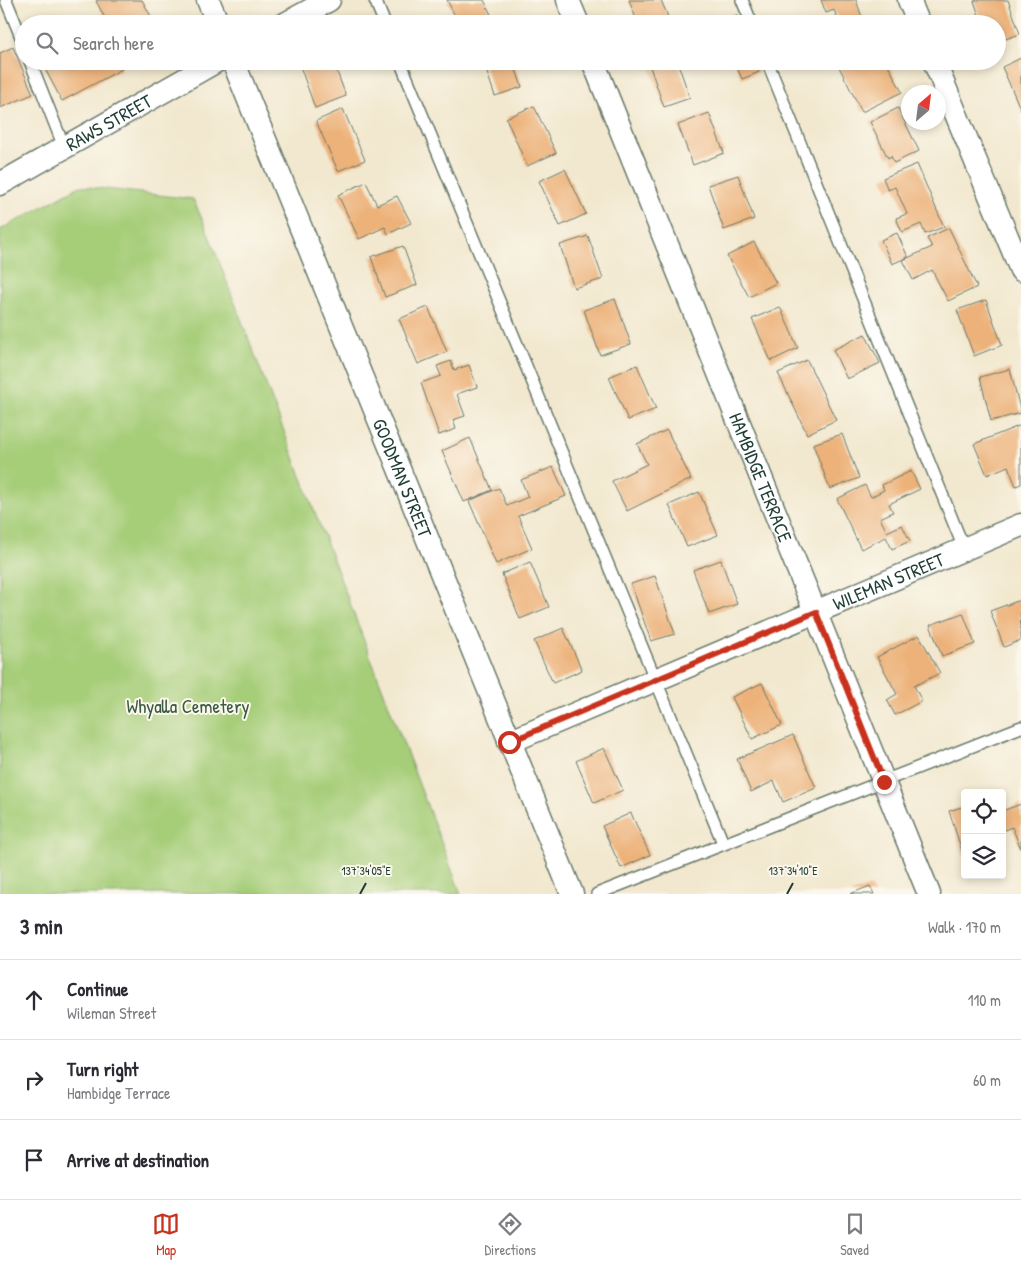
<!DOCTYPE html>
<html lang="en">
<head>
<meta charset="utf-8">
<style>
	:root { --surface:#fff; --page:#f7f7f7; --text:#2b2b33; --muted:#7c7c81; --line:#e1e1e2; --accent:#c8321e }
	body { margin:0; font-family:"Patrick Hand",sans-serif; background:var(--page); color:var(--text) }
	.controls { position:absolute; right:15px; bottom:15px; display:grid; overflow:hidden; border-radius:5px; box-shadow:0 2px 8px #0003 }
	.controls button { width:45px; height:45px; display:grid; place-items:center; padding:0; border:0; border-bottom:1px solid var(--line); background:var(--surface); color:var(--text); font:25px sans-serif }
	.compass { position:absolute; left:901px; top:85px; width:45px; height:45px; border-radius:50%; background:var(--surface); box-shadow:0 2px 8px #0003; rotate:28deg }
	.stop { position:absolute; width:15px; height:15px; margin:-11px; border:4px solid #c8321e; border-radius:50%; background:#fff }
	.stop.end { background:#c8321e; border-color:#fff; box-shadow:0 1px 5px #0008 }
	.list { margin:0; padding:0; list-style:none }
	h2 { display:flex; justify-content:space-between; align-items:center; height:65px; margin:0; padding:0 20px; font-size:21px }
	h2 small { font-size:16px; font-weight:400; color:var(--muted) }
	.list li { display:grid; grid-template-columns:32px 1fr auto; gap:15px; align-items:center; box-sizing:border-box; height:80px; padding:0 20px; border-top:1px solid var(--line) }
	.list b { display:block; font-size:19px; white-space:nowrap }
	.list p { margin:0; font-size:16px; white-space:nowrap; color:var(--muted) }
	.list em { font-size:16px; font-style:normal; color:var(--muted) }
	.icon { flex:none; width:28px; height:28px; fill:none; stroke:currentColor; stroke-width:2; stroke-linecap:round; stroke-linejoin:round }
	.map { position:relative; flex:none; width:1021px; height:894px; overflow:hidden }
	.search { position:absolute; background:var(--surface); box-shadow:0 2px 8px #0003; left:15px; right:15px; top:15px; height:55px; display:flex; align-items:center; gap:12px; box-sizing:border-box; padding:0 18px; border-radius:28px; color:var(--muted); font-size:19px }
	.sheet { height:305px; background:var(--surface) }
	nav { display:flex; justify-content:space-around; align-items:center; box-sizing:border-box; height:70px; border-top:1px solid var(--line); background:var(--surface); font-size:14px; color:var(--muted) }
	nav a { display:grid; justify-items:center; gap:2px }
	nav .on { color:var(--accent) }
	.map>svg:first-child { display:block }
	.green { fill:#a6cd78; stroke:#628556 }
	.building { fill:#edb27a }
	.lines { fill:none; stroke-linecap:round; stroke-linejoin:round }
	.service-casing { stroke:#69796a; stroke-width:14 }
	.minor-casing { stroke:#69796a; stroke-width:25 }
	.service { stroke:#fff; stroke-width:11 }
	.minor { stroke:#fff; stroke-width:22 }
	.route { stroke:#c8321e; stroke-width:6 }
	.ticks { fill:none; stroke:#1f3d34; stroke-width:2 }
	.labels { text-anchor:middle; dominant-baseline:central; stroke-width:4; stroke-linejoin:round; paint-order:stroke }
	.street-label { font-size:19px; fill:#1f3d34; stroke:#fbf7ec }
	.park-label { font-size:19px; fill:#3a5a42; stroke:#fbf7ec }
	.ticks-label { font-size:12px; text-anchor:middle; fill:#1f3d34; stroke:#fbf7ec; stroke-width:4; stroke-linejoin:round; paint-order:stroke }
</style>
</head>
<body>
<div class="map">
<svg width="1021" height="894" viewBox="0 0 1021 894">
	<rect width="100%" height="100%" fill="#fbf7ec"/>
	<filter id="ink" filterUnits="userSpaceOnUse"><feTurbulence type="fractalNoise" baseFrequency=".02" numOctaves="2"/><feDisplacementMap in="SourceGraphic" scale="10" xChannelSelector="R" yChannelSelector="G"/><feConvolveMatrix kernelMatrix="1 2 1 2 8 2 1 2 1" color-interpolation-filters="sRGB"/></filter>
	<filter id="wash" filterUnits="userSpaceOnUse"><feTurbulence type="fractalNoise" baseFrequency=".0096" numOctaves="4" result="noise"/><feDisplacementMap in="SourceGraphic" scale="20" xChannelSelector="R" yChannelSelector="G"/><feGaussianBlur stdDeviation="1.12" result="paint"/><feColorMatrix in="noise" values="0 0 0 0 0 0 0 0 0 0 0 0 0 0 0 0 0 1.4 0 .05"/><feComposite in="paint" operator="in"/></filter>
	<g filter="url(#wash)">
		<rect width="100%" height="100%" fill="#f2e8cf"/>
		<polygon class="green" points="80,186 193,199 207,230 461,894 0,894 0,230"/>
		<g id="blocks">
			<g class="building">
				<polygon points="99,0 142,0 155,24 108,24 96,1"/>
				<polygon points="447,0 484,0 494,21 489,24 459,24"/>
				<polygon points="629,0 661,0 671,24 638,24"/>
				<polygon points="821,0 856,0 862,17 840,24 834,10 826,13"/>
				<polygon points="976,0 1008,0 1020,34 997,42 997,24 982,24 974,1"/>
				<polygon points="736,15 739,24 719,24 718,22"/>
				<polygon points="13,47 33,94 0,108 0,53"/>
				<polygon points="1021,58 1021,110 1002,67"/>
				<polygon points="56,61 117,61 122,69 62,101 44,67"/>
				<polygon points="311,61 333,61 346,96 315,108 300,66"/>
				<polygon points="483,61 513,61 522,87 495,96"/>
				<polygon points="648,61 677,61 690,98 664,107"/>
				<polygon points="734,61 754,61 759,72 742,79"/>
				<polygon points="836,61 886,61 902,92 862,112"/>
				<polygon points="534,106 556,153 527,166 506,118"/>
				<polygon points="898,108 919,151 894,163 891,156 888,158 870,122"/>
				<polygon points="343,109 365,160 338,171 316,121"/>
				<polygon points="709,113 724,153 693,165 678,125"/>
				<polygon points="917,164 944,227 925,234 921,224 902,232 896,218 907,214 895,187 888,190 883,178"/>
				<polygon points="565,169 586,214 560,226 539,181"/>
				<polygon points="738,175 754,219 724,230 708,185"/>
				<polygon points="366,182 377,205 397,196 411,223 388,234 385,227 359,239 338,195"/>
				<polygon points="949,228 977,287 948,301 932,270 913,280 903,260 932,247 927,238"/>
				<polygon points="897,233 908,257 892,264 881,240"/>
				<polygon points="588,236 603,279 574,288 560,245"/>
				<polygon points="754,242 776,283 749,297 727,256"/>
				<polygon points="403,246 417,285 385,297 371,257"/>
				<polygon points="615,299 631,344 600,355 584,310"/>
				<polygon points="986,300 1002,345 974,356 957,310"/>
				<polygon points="428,307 447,352 418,364 399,319"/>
				<polygon points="780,307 798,348 771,361 752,319"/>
				<polygon points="865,334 880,363 847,379 833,350"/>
				<polygon points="807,360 836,420 807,434 778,373"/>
				<polygon points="451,361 454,370 469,365 477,387 457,394 465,416 453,420 456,429 439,435 421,383 441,376 437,366"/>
				<polygon points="637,365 656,409 628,420 609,377"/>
				<polygon points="1010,369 1021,413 991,421 980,377"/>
				<polygon points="1021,425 1021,484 1016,486 1008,466 987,475 974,444"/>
				<polygon points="667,430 691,479 627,511 612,481 647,464 637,444"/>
				<polygon points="842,434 859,478 830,489 813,444"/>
				<polygon points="470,438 492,490 464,502 442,451"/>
				<polygon points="553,467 566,496 518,516 532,548 496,564 469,501 499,488 507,506 528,497 521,480"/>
				<polygon points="911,471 920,489 889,504 893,512 880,518 887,532 902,525 910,541 892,549 886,537 861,549 837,499 865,485 871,497 884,490 882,485"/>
				<polygon points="699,492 718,535 687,547 669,505"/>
				<polygon points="721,560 737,604 709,614 693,570"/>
				<polygon points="530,562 549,607 520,619 502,574"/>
				<polygon points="655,576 675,634 651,641 631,584"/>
				<polygon points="1020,600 1021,640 1004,647 990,611"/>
				<polygon points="963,613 975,644 942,656 930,625"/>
				<polygon points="563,628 582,670 553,683 534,641"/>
				<polygon points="919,635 940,673 914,686 922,701 895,715 887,700 897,694 877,657"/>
				<polygon points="762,683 782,725 752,739 732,697"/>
				<polygon points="793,735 816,788 783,802 774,781 751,792 737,759"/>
				<polygon points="604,748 623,790 594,803 576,761"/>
				<polygon points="1021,804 1021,849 1012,827 1002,831 1002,811"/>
				<polygon points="965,806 965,856 964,857 949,811"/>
				<polygon points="631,813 650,855 621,868 602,826"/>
				<polygon points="870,886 874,894 850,894"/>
			</g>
		</g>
	</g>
	<g filter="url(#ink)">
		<use href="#blocks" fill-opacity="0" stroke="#69796a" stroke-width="1"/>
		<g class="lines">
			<defs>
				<g id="service">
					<polyline points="6,0 24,44"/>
					<polyline points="375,0 385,24"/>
					<polyline points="742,0 752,24"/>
					<polyline points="30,61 64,147"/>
					<polyline points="400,61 723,843"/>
					<polyline points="767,61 965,551"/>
					<polyline points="597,894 1021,727"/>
				</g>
				<g id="minor">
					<polyline points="208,0 218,24"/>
					<polyline points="568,0 578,24"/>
					<polyline points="909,0 919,24"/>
					<polyline points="285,24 329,0"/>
					<path id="s1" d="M233,61l339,833"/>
					<path id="s2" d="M593,61l336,833"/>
					<polyline points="934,61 1021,270"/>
					<path id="s3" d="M0,184l217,-123"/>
					<path id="s4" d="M509,742l512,-217"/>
				</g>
			</defs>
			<use href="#service" class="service-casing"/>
			<use href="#minor" class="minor-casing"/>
			<use href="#service" class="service"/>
			<use href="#minor" class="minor"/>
		</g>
	</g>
	<g class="lines" filter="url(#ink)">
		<polyline class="route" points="509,742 816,612 884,782"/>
	</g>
	<path class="ticks" d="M360,894l6,-11M787,894l6,-11"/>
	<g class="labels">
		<g class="street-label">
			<text stroke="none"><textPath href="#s3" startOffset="125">RAWS STREET</textPath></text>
			<text stroke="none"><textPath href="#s2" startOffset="449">HAMBIDGE TERRACE</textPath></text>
			<text stroke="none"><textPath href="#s1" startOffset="450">GOODMAN STREET</textPath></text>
			<text stroke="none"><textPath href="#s4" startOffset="412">WILEMAN STREET</textPath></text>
		</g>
		<g class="park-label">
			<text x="188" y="706">Whyalla Cemetery</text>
		</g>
	</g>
	<g class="ticks-label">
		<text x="366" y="875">137°34'05"E</text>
		<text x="793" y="875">137°34'10"E</text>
	</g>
</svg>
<div class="controls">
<button><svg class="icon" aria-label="locate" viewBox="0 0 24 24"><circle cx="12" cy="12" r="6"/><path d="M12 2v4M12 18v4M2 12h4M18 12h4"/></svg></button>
<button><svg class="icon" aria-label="layers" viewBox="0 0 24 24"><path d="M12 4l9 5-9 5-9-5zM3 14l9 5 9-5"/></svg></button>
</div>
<svg class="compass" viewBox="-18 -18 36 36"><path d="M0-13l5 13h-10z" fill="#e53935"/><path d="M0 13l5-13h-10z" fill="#7c7c81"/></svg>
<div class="stop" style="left:509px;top:742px"></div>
<div class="stop end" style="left:884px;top:782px"></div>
<div class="search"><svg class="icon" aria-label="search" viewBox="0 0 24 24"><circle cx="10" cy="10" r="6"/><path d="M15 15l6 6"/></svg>Search here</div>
</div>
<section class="sheet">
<h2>3 min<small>Walk · 170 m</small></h2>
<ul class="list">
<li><svg class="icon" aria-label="ahead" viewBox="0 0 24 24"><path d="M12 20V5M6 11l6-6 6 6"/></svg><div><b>Continue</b><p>Wileman Street</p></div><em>110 m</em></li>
<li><svg class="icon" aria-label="right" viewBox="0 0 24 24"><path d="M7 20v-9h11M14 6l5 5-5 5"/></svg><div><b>Turn right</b><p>Hambidge Terrace</p></div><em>60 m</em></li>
<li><svg class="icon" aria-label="arrive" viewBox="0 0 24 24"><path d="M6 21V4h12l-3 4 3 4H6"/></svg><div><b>Arrive at destination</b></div></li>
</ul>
</section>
<nav>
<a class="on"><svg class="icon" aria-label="map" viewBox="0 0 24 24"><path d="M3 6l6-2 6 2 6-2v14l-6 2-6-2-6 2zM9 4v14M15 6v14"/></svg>Map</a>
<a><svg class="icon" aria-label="directions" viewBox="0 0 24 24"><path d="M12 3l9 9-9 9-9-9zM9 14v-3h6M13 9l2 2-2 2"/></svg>Directions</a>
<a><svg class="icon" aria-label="saved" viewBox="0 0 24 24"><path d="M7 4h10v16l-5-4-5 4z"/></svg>Saved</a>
</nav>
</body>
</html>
